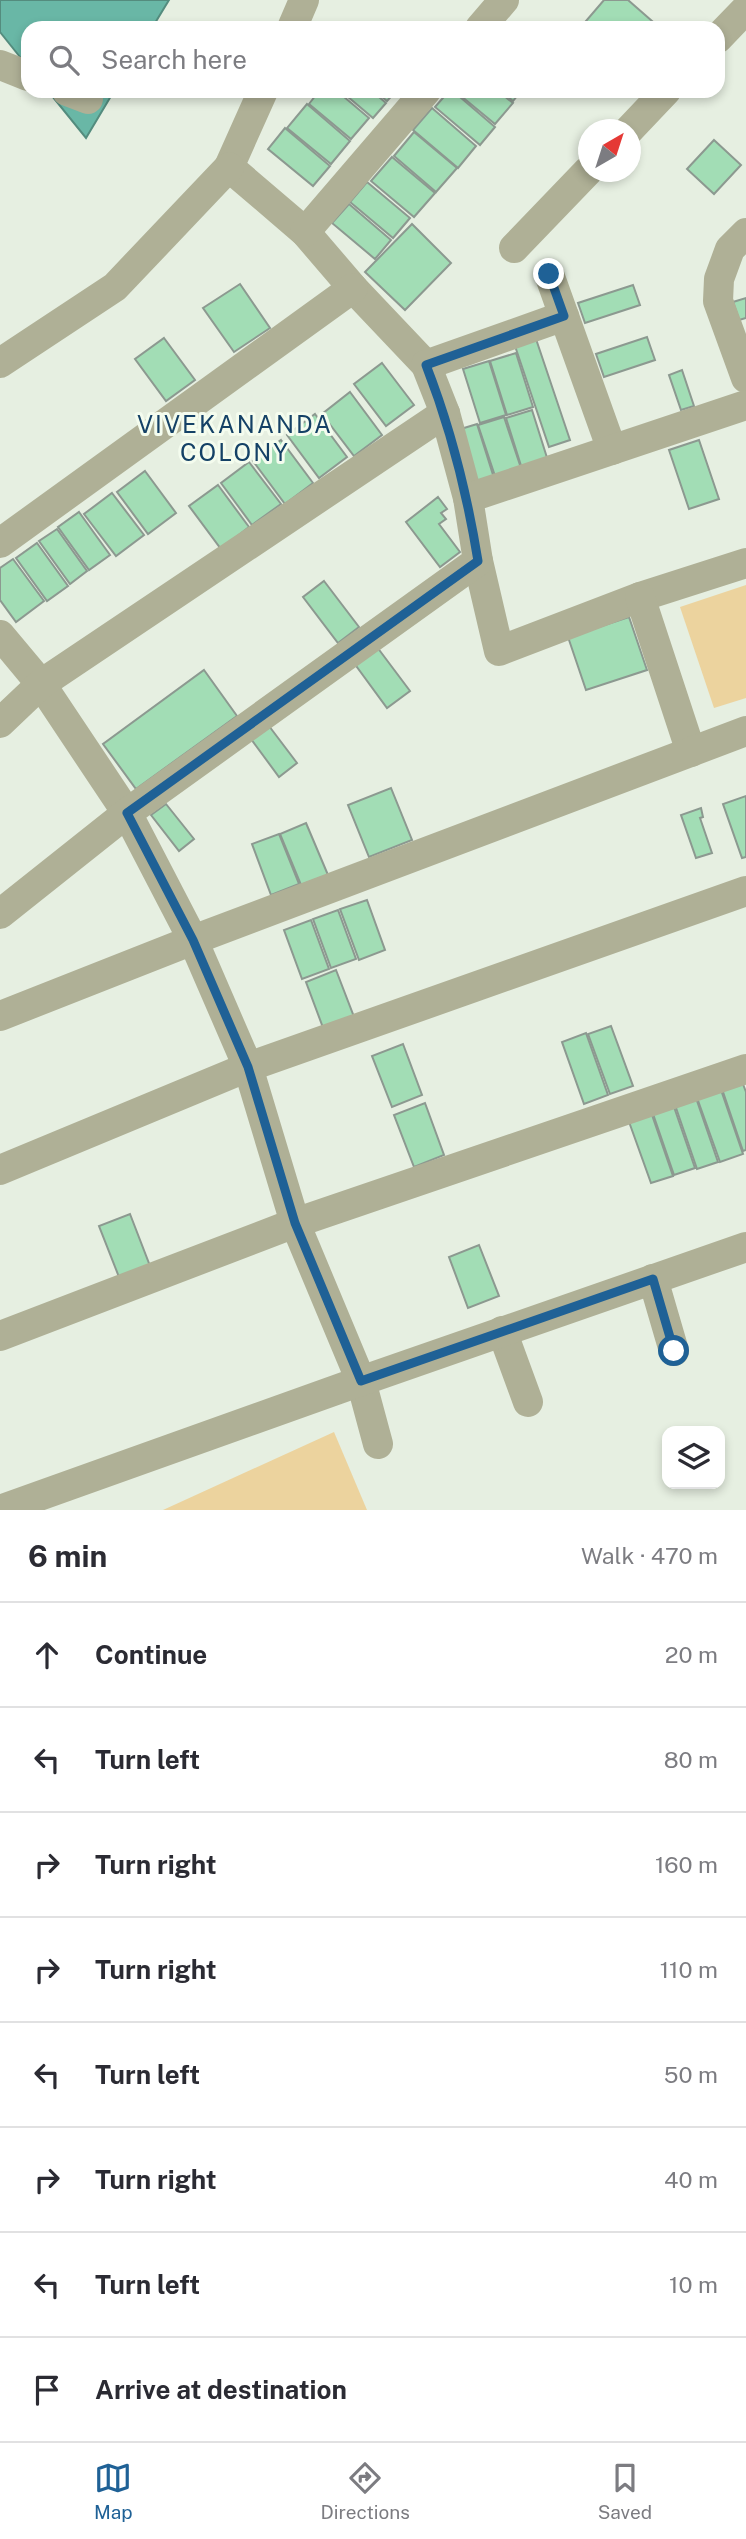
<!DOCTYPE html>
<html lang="en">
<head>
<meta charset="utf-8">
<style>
	:root { --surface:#fff; --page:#f7f7f7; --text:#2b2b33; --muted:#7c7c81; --line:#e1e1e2; --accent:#1f6196 }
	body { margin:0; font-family:"Public Sans",sans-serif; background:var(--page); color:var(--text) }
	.controls { position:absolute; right:21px; bottom:21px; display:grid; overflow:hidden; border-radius:14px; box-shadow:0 4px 10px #0003 }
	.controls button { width:63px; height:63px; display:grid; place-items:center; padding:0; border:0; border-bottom:2px solid var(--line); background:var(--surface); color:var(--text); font:35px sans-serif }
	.compass { position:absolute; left:578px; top:119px; width:63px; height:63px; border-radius:50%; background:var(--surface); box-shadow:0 4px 10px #0003; rotate:39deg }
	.stop { position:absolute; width:21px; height:21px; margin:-16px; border:5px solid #1f6196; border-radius:50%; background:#fff }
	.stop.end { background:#1f6196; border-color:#fff; box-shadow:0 2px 7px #0008 }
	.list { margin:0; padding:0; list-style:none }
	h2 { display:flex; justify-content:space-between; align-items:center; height:91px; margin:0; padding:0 28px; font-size:30px }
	h2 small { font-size:23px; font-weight:400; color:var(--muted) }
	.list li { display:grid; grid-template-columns:46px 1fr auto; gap:21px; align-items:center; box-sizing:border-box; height:105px; padding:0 28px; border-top:2px solid var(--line) }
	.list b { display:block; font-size:26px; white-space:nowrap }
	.list em { font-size:23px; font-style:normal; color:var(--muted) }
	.icon { flex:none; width:38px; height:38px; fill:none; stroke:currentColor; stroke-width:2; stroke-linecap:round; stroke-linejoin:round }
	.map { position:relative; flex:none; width:746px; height:1510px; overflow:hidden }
	.search { position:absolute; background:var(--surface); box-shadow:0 4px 10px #0003; left:21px; right:21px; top:21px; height:77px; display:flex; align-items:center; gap:18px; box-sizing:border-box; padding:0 24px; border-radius:21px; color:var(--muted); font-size:26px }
	.sheet { height:931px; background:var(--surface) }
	nav { display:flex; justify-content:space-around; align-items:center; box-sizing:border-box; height:98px; border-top:2px solid var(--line); background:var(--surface); font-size:19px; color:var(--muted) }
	nav a { display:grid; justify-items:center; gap:4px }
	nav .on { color:var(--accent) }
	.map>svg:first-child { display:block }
	.green { fill:#ecd39e }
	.water { fill:#69b7a6; stroke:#548c7e; stroke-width:2 }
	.building { fill:#a2ddb5; stroke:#8c9990; stroke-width:2 }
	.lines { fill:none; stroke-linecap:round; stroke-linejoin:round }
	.street { stroke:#afb096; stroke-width:30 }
	.route { stroke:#1f6196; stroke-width:9 }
	.labels { text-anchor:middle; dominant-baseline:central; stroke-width:6; stroke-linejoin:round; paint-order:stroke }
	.neighbourhood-label { font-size:24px; letter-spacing:2px; fill:#144166; stroke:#f4fcee }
</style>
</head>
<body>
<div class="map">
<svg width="746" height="1510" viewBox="0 0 746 1510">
	<rect width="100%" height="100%" fill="#e6efe1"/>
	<g class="green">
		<polygon points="746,585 746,698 714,708 680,607"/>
		<polygon points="334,1432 367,1510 163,1510"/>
	</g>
	<g class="water">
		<polygon points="0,0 169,0 152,28 28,28 28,67 0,32"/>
		<polygon points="48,91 114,91 86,138"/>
	</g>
	<g class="building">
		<polygon points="604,0 628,0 660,28 580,28"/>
		<polygon points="319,91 337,91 369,118 351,139 309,104"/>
		<polygon points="341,91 372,91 386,103 373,118"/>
		<polygon points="375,91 396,91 387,101"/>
		<polygon points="449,91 453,91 495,127 480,145 435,107"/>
		<polygon points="455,91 498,91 513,103 495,124"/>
		<polygon points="501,91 521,91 513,101"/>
		<polygon points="307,104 350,141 331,164 287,128"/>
		<polygon points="432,108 476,146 458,168 413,130"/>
		<polygon points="285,128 330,166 313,186 268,149"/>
		<polygon points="414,132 457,168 436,192 394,156"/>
		<polygon points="714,140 741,165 714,194 687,169"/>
		<polygon points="392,157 435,193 414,217 371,181"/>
		<polygon points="367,182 410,218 393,238 350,202"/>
		<polygon points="349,204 391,240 375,259 332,223"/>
		<polygon points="412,224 451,263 405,310 365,272"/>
		<polygon points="240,284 270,328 234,352 203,308"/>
		<polygon points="633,285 640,305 585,323 578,303"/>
		<polygon points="746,298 746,318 739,320 733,302"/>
		<polygon points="647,337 655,360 604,377 596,354"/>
		<polygon points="164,338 195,380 166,401 135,359"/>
		<polygon points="536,339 570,440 549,447 515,346"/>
		<polygon points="516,353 533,407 507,415 490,361"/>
		<polygon points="489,361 506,415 480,423 463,369"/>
		<polygon points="382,363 414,405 386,426 354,384"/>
		<polygon points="682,370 694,406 681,410 669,375"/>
		<polygon points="350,392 382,435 354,456 322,414"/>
		<polygon points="532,410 549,464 523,472 506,418"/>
		<polygon points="315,414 347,457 319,478 287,435"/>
		<polygon points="504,417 522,471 496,479 478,425"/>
		<polygon points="477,424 494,478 469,486 451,432"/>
		<polygon points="281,440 313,483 285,504 253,461"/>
		<polygon points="699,440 719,499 689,509 669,450"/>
		<polygon points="249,462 281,504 252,525 221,483"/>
		<polygon points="145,471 176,513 148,534 117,492"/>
		<polygon points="218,485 249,527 221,549 189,506"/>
		<polygon points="112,493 144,535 116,556 84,514"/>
		<polygon points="438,497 447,509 441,513 446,519 439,524 460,552 440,567 406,522"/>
		<polygon points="79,512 110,555 89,570 58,527"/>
		<polygon points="57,529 87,571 70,584 39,541"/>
		<polygon points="37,543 68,586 47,601 16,558"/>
		<polygon points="13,559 44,601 16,622 0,600 0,568"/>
		<polygon points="324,581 359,627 338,643 303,597"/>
		<polygon points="629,617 647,670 586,690 568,637"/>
		<polygon points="377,647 410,691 387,708 354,663"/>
		<polygon points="204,670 237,716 136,789 103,744"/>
		<polygon points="269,726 297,763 279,777 251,739"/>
		<polygon points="391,788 412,840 369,857 348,805"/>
		<polygon points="746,796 746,857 742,858 723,804"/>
		<polygon points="166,804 194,839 179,851 151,815"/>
		<polygon points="701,808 703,817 700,818 712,853 696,858 681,815"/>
		<polygon points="306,823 328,875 301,885 280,834"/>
		<polygon points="279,834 299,884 271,895 252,844"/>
		<polygon points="367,900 385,950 359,960 340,909"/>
		<polygon points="338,910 356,959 331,968 313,919"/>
		<polygon points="311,920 329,969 302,979 284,930"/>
		<polygon points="336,970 356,1022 325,1033 306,982"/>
		<polygon points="611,1026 633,1086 610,1094 588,1034"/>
		<polygon points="586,1033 608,1095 584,1104 562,1042"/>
		<polygon points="403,1044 422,1095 392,1107 372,1056"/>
		<polygon points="741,1079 746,1092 746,1150 743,1151 721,1086"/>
		<polygon points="720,1087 743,1154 720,1162 696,1095"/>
		<polygon points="695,1095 718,1162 697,1169 674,1102"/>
		<polygon points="425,1103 444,1155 414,1167 394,1115"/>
		<polygon points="673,1104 695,1168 674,1175 652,1111"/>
		<polygon points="651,1112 673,1176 651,1183 628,1119"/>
		<polygon points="130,1214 150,1266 119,1277 99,1226"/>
		<polygon points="479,1245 499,1296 468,1308 449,1257"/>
	</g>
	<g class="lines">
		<g class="street">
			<polyline points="292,28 304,0"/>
			<polyline points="480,28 504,0"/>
			<polyline points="718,38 746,9"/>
			<polyline points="0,65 28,76"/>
			<polyline points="67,91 88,99"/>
			<polyline points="263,91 229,167 305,232 353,288 426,365 445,413 468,498"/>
			<polyline points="629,130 666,91"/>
			<polyline points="305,232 426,91"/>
			<polyline points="746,233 730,249 719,279 718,301 746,378"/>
			<polyline points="514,248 588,171"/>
			<polyline points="549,274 564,316"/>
			<polyline points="0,363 115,287 229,167"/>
			<polyline points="426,365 564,316 612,450"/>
			<polyline points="0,543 353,288"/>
			<polyline points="478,561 499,651 640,597 746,563"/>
			<polyline points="640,597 691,752"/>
			<polyline points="0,635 41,684 127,813 193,940 248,1067 295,1223 361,1381 378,1444"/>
			<polyline points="0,723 41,684 445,413"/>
			<polyline points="0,914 127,813 478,561 468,498 746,405"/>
			<polyline points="0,1016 193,940 746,731"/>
			<polyline points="0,1170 248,1067 746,891"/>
			<polyline points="653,1279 674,1351"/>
			<polyline points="502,1331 528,1402"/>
			<polyline points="0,1336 295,1223 746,1069"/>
			<polyline points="0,1510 361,1381 746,1247"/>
		</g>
	</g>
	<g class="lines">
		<path class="route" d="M549,274l15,42 -138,49c25,64 41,128 52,196l-351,252 66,127 55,127 47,156 66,158 292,-102 21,72"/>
	</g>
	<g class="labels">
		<g class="neighbourhood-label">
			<text x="235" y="424">VIVEKANANDA<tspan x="235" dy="28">COLONY</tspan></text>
		</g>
	</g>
</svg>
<div class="controls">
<button><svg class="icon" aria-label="layers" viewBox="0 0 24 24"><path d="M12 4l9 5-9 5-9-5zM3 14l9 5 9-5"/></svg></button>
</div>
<svg class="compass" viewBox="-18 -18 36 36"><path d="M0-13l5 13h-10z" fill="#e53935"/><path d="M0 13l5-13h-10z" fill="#7c7c81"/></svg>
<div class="stop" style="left:674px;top:1351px"></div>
<div class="stop end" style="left:549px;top:274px"></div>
<div class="search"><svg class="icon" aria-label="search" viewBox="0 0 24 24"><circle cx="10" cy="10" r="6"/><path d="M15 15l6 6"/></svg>Search here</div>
</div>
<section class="sheet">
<h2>6 min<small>Walk · 470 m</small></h2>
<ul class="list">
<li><svg class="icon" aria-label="ahead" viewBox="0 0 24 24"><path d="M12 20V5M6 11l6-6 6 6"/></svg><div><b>Continue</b></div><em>20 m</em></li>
<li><svg class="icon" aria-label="left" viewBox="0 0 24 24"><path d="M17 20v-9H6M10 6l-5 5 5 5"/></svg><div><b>Turn left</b></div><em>80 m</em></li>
<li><svg class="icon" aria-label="right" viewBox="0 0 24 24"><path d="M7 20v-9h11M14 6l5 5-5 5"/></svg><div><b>Turn right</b></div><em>160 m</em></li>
<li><svg class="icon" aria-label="right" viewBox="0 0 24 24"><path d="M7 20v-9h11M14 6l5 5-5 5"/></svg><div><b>Turn right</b></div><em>110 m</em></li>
<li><svg class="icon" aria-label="left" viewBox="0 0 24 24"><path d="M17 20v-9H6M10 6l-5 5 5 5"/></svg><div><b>Turn left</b></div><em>50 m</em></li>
<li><svg class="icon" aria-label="right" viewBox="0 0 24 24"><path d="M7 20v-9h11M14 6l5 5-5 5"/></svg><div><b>Turn right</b></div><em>40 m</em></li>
<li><svg class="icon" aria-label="left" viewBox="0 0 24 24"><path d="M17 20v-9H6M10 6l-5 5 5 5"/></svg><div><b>Turn left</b></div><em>10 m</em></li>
<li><svg class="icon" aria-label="arrive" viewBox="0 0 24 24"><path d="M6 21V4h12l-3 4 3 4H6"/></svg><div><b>Arrive at destination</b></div></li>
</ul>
</section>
<nav>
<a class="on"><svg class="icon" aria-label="map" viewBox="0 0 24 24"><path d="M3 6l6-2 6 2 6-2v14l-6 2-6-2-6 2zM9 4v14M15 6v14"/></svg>Map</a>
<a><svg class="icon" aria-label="directions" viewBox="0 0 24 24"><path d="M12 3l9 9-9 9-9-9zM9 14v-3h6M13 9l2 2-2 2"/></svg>Directions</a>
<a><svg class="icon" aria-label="saved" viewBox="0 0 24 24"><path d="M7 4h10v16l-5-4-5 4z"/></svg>Saved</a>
</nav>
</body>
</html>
